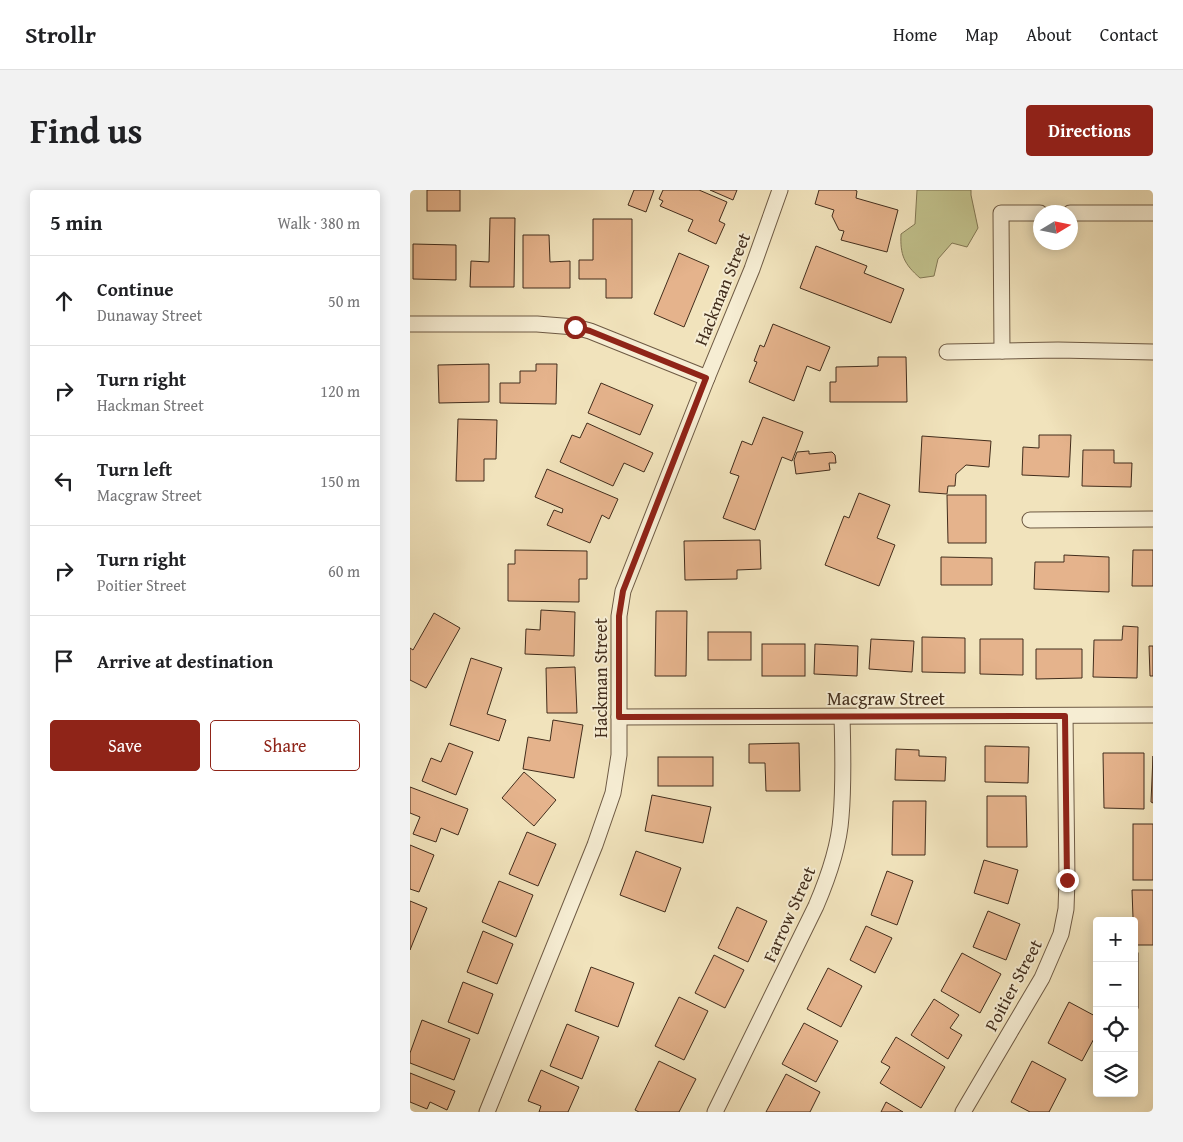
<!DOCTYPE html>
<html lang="en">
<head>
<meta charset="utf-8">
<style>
	:root { --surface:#fff; --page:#f2f2f2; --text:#202124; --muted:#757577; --line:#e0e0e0; --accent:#8f2418 }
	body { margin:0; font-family:"Gentium Book Plus",serif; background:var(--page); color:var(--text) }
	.controls { position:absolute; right:15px; bottom:15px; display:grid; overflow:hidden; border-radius:5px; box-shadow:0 2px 12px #0003 }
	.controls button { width:45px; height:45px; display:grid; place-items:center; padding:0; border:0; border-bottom:1px solid var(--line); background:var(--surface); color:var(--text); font:25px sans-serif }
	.compass { position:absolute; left:623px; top:15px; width:45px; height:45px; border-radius:50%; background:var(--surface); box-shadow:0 2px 12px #0003; rotate:80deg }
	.stop { position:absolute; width:15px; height:15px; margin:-11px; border:4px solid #8f2418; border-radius:50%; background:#fff }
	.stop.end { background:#8f2418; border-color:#fff; box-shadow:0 1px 5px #0008 }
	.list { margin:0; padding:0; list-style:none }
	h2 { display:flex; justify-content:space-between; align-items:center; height:65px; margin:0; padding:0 20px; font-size:21px }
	h2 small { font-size:16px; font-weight:400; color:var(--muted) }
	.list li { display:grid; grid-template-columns:32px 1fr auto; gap:15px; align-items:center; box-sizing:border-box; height:90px; padding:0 20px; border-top:1px solid var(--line) }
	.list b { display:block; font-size:19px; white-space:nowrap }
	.list p { margin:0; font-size:16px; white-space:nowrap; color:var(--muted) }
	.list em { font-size:16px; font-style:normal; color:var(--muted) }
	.actions { display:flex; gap:10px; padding:15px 20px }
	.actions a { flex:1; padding:11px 0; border:1px solid var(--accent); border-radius:5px; text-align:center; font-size:18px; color:var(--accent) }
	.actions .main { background:var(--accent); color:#fff }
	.icon { flex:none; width:28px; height:28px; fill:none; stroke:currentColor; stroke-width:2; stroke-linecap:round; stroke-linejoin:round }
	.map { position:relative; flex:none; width:743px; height:922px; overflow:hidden; border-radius:5px }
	header { display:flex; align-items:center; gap:30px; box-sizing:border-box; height:70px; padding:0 25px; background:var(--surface); border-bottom:1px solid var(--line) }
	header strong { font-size:24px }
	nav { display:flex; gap:28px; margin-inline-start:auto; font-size:18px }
	.intro { display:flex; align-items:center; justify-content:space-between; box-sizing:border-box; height:120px; padding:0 30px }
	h1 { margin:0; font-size:35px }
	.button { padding:12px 22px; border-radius:5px; background:var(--accent); color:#fff; font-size:18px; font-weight:700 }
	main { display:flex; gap:30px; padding:0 30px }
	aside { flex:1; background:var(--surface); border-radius:5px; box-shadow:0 2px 12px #0003 }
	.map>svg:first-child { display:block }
	.green { fill:#c1c18c; stroke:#827754 }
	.building { fill:#e5b38c; stroke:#422d1c }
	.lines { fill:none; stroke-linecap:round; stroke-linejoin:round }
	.street-casing { stroke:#6e5a44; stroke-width:17 }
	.street { stroke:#f6edd3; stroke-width:15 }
	.route { stroke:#8f2418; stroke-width:6 }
	.labels { text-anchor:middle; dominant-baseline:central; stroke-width:4; stroke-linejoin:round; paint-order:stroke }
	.street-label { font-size:18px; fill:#422d1c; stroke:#f6edd3 }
</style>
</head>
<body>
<header>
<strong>Strollr</strong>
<nav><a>Home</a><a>Map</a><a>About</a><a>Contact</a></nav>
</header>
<div class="intro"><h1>Find us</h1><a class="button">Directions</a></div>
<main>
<aside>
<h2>5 min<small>Walk · 380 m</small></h2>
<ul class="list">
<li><svg class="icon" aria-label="ahead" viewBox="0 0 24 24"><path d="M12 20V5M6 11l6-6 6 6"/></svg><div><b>Continue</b><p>Dunaway Street</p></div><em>50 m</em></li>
<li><svg class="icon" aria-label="right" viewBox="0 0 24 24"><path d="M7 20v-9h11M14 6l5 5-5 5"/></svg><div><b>Turn right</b><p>Hackman Street</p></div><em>120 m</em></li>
<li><svg class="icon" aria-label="left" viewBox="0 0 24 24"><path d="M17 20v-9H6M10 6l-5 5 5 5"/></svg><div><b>Turn left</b><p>Macgraw Street</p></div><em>150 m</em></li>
<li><svg class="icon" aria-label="right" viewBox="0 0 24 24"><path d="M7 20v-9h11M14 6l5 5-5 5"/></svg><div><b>Turn right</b><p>Poitier Street</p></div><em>60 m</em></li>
<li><svg class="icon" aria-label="arrive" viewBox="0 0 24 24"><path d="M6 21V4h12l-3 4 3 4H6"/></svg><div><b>Arrive at destination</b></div></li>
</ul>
<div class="actions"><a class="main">Save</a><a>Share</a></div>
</aside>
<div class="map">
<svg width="743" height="922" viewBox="0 0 743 922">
	<rect width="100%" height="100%" fill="#f1e3bc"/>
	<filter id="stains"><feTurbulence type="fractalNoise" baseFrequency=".004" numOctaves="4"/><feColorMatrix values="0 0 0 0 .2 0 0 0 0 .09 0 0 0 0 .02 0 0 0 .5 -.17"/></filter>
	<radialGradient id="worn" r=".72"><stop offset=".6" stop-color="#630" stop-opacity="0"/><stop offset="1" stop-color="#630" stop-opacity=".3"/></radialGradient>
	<path class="green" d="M507,0h54v5l7,33 -11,19 -15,-4 -14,16 -4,17 -14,2c-16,-14 -20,-23 -19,-44l14,-10z"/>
	<g class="building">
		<rect x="17" y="0" width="33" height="21"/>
		<polygon points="224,0 244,0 236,22 218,15"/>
		<polygon points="253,0 289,0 317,12 309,31 315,34 306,54 278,41 283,30 250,16 253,11 249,9"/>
		<polygon points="300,0 327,0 323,10"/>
		<polygon points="409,0 445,0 447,1 446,8 488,20 477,62 431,50 434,41 429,40 422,26 424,20 405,14"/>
		<polygon points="80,28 105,28 104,97 60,97 61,71 79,72"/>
		<polygon points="183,29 222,29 222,108 196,108 196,89 169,89 169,70 183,70"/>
		<polygon points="113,45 139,45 140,72 160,71 160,98 113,98"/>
		<polygon points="3,54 46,55 46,90 3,89"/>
		<polygon points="406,56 457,76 454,83 494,99 481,133 390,98"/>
		<polygon points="269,63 299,76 274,137 244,124"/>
		<polygon points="363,134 420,157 410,181 397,176 384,211 339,192 347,172 344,171 350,155 354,157"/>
		<polygon points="468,167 496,167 497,212 420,212 420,192 426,192 426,177 468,176"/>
		<polygon points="79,174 79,212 29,213 28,175"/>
		<polygon points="126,174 147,174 146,214 90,213 90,193 110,193 110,181 126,181"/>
		<polygon points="191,193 243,215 230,245 178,223"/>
		<polygon points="353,227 393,242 382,271 372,267 345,340 313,328 329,286 320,283 332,251 342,255"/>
		<polygon points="48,229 87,230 86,269 74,269 74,291 46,291"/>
		<polygon points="177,233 243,263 234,282 214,273 203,296 150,272 162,245 170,248"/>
		<polygon points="629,245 661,245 659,287 612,285 613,257 629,258"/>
		<polygon points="512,246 581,251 579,277 556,275 546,284 545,296 538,296 537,304 509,302"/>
		<polygon points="673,260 704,260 704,273 722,273 721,297 672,296"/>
		<polygon points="399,261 399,264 422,262 425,265 426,273 419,273 420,280 386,284 384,270 387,262"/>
		<polygon points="137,279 208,309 199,329 192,325 180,353 137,335 144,320 152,323 153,319 125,307"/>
		<polygon points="449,303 480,315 467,348 485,355 469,396 415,375 434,326 439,328"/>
		<polygon points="537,305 576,305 576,353 538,353"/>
		<polygon points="350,350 351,379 327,380 327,389 275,390 274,351"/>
		<polygon points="105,360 177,361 177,389 169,389 169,412 98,411 98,374 105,374"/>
		<polygon points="723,360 743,360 743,396 722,396"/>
		<polygon points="654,365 699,367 699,402 624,399 625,372 654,372"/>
		<polygon points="531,367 582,368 582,395 531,395"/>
		<polygon points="131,420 165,422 164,466 115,464 116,439 130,440"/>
		<polygon points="246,421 277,421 276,486 245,486"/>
		<polygon points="24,423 50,438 16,498 0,490 0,458 3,460"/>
		<polygon points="713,436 728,437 727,488 683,487 684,450 712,450"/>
		<rect x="298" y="442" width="43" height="28"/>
		<polygon points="512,447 555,448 555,483 512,482"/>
		<polygon points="461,449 504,451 502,482 459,479"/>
		<polygon points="570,449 613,449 613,485 570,484"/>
		<rect x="352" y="454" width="43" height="32"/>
		<polygon points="405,454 448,456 447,486 404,484"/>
		<polygon points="739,456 743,456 743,486 740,486"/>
		<polygon points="626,459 672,459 672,488 626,489"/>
		<polygon points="61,468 92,478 77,524 96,530 89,551 40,535"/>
		<polygon points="165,477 167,523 137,523 136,478"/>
		<polygon points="143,530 173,535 164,588 113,579 118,547 140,551"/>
		<polygon points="39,553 63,562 46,605 12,591 21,568 31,572"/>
		<polygon points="389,553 390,601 356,601 355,573 339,573 339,554"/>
		<polygon points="575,556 619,557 618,593 575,592"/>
		<polygon points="486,559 509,560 509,566 536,567 535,591 485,590"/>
		<polygon points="693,563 734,563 734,619 694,618"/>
		<polygon points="743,566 743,613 741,612"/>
		<rect x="248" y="567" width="55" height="29"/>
		<polygon points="114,582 146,610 124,636 92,608"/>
		<polygon points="0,597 58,619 48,645 31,638 26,652 3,644 10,627 0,623"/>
		<polygon points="242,605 301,617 293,653 235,641"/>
		<polygon points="577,606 616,606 617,657 577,657"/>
		<polygon points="483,611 516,611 515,665 482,665"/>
		<rect x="723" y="634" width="20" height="56"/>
		<polygon points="117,642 146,654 128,696 99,684"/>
		<polygon points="0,655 24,665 9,702 0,699"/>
		<polygon points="226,661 271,678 255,722 210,705"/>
		<polygon points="574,670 608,680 598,714 564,703"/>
		<polygon points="477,681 503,691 487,735 461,725"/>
		<polygon points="89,691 123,705 106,747 72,732"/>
		<polygon points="722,700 743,700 743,755 724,755"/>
		<polygon points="0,711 17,718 0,760"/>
		<polygon points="327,717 357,731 338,772 308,758"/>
		<polygon points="578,721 610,734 596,770 563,757"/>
		<polygon points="456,736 482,748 465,783 440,770"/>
		<polygon points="73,741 103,754 87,794 57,782"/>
		<polygon points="552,763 591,784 570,823 531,801"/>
		<rect x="724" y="763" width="4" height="55"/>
		<polygon points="304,765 334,780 315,818 285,803"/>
		<polygon points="181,777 224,793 208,837 165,821"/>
		<polygon points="418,778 452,796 431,837 397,819"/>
		<polygon points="53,792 83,804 68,844 38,832"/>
		<polygon points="269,807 298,821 274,870 245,856"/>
		<polygon points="524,809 549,825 540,838 552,845 538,869 501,845"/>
		<polygon points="659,812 687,827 687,843 672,871 638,853"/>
		<polygon points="12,830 60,849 44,890 0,873 0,863"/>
		<polygon points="394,833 428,851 406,892 372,874"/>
		<polygon points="157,834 189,847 172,889 140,876"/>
		<polygon points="486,847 535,877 511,918 470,893 480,877 471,872"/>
		<polygon points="249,871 286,889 269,922 229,922 225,920"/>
		<polygon points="622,871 656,889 639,922 620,922 601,912"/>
		<polygon points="131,880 169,897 158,922 129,922 131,916 118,911"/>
		<polygon points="0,883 45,901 37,920 20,912 17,919 0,912"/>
		<polygon points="376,884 410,902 400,922 356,922"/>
		<polygon points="476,912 493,922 471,922"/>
	</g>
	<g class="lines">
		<defs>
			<g id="street">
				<polyline points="660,23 743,23"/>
				<polyline points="0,134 127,134 165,137 180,141 297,188"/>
				<polyline points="592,161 591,23 630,23"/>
				<polyline points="537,162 648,160 743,162"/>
				<polyline points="620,330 743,329"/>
				<polyline points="209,527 743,525"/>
				<polyline points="77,922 185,655 203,603 209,565 209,426 213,401 297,188 342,79 370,0"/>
				<path d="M305,922l101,-206c12,-28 23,-58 25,-89 3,-33 2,-67 1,-100"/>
				<polyline points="553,922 632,788 651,744 656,719 657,690 655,526"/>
			</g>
		</defs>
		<use href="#street" class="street-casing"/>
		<use href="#street" class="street"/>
	</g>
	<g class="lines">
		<polyline class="route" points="165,137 180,141 296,188 213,401 209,426 209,527 655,526 657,690"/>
	</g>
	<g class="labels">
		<g class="street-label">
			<text transform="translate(312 99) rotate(-68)">Hackman Street</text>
			<text transform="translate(190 488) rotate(-90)">Hackman Street</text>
			<text x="476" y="508">Macgraw Street</text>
			<text transform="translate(379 724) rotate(-66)">Farrow Street</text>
			<text transform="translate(603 795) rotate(-62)">Poitier Street</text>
		</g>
	</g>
	<rect width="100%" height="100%" filter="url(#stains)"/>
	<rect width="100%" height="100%" fill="url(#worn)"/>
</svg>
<div class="controls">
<button>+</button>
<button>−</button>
<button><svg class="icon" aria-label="locate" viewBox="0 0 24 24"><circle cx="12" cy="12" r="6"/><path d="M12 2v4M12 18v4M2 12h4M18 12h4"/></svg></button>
<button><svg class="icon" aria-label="layers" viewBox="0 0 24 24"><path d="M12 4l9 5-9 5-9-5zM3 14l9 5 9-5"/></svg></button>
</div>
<svg class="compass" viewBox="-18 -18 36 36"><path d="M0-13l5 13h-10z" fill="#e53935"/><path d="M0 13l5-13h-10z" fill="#757577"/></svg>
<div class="stop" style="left:165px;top:137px"></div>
<div class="stop end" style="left:657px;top:690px"></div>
</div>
</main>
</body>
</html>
